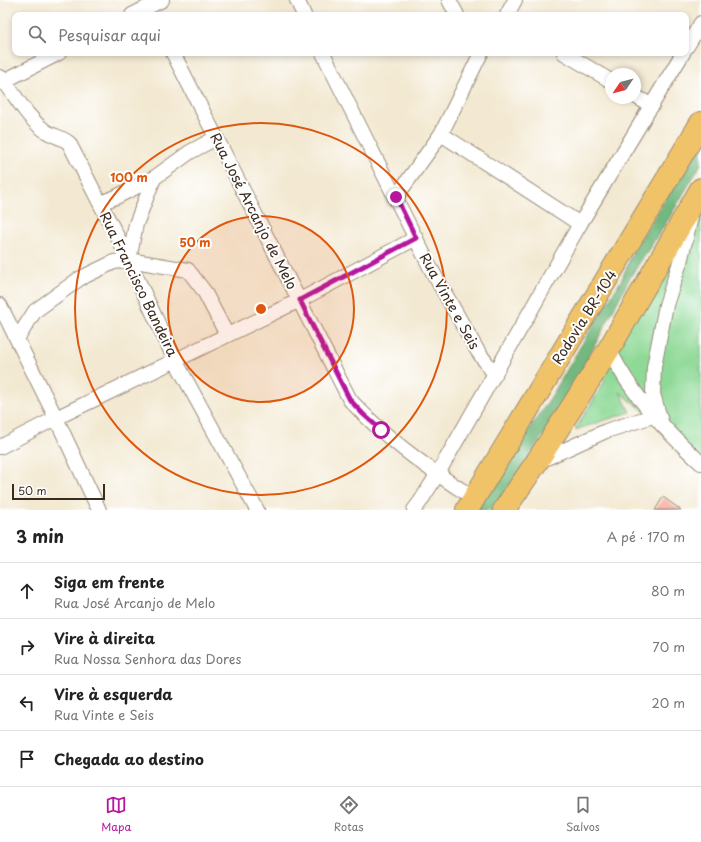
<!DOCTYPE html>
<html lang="pt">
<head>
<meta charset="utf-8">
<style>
	:root { --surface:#fff; --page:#f6f6f6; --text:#222; --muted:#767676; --line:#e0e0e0; --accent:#b5179e }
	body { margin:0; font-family:"Playpen Sans",sans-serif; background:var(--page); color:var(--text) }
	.compass { position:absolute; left:605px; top:68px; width:36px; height:36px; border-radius:50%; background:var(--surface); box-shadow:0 2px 6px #0003; rotate:235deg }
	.scale { position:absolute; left:12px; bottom:10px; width:93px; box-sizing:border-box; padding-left:4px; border:2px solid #3b2a1e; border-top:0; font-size:11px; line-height:14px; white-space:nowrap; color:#3b2a1e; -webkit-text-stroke:3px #fff; paint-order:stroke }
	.stop { position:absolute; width:12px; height:12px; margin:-9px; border:3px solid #b5179e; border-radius:50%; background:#fff }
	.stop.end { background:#b5179e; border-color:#fff; box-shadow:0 1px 4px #0008 }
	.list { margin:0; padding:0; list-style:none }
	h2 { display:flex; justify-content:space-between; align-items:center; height:52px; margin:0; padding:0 16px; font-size:17px }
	h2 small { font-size:13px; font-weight:400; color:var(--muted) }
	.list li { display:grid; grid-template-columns:26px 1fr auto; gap:12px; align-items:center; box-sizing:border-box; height:56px; padding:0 16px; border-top:1px solid var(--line) }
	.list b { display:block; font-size:15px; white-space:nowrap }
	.list p { margin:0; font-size:13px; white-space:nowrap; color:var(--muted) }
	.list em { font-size:13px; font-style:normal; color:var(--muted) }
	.icon { flex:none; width:22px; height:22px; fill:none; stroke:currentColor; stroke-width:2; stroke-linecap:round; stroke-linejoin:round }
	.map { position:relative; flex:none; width:701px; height:510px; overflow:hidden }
	.search { position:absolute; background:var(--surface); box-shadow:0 2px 6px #0003; left:12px; right:12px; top:12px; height:44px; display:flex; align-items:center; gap:10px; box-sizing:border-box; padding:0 14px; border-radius:8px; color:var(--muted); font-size:15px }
	.sheet { height:276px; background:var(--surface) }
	nav { display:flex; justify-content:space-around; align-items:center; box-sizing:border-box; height:56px; border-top:1px solid var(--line); background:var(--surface); font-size:11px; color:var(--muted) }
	nav a { display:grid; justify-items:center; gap:2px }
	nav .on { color:var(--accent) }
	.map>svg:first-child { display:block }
	.green { fill:#8ed996; stroke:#64825a }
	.forest { fill:#72b97f; stroke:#56724e }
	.building { fill:#f7aaa1 }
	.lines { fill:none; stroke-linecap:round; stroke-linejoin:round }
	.street-casing { stroke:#978a78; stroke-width:16 }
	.highway-casing { stroke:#978a78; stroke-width:24 }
	.street { stroke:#fff; stroke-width:14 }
	.highway { stroke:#f1c369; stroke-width:22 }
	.route { stroke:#b5179e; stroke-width:5 }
	.ring { fill:none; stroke:#df570d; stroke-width:2 }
	.labels { text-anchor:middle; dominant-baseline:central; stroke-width:4; stroke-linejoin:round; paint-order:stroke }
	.street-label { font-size:14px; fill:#3b2a1e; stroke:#fff }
	.centre { fill:#df570d; stroke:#fff; stroke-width:2 }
	.ring-label { font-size:12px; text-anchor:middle; font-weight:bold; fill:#df570d; stroke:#fff; stroke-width:4; stroke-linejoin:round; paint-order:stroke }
</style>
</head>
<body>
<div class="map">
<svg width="701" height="510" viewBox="0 0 701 510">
	<rect width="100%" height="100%" fill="#fff"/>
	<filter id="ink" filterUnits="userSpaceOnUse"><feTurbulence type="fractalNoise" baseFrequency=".025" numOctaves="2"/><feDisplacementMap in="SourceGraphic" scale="8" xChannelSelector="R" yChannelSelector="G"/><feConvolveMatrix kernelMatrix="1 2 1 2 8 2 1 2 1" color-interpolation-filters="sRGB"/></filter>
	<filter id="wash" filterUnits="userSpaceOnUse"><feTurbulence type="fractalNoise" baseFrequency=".012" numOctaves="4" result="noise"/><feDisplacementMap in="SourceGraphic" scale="16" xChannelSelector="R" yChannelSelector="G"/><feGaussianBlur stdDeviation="0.9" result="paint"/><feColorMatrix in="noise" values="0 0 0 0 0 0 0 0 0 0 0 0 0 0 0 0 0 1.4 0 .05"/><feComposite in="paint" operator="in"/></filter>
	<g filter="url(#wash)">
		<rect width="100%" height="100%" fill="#f3e9d2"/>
		<polygon class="green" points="701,189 701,458 620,392 630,412 575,430 605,381 594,371"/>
		<polygon class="forest" points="701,142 701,164 665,225 632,274 565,402 494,510 476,510 520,443 553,394 579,349 622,279 633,251"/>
		<g id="blocks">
			<polygon class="building" points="663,497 681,510 655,510"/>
		</g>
	</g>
	<g filter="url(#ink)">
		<use href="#blocks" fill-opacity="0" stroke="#978a78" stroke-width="1"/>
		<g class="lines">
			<defs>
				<g id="street">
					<polyline points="297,0 304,15"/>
					<polyline points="449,0 457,15"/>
					<polyline points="132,15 162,0"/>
					<polyline points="507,15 515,0"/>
					<polyline points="686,48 701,23"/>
					<path d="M173,53l177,347c36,39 79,70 124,98"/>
					<polyline points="323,53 431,269 477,350 495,375"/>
					<polyline points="564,53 611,81"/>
					<path d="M0,77l4,4c13,17 23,36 40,49 8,6 18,7 25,13l52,101 54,116 82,150"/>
					<polyline points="0,83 59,53"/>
					<polyline points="635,96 652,106"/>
					<polyline points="441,134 580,224"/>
					<polyline points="396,197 441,134 481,53"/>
					<polyline points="100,203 116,197 154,178"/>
					<polyline points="129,260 136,224 154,178 190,152 216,138"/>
					<polyline points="0,305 56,418 99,510"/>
					<polyline points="17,339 35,311 79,279 114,262 129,260 188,270 204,291 227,335"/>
					<path d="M609,349c22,46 55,80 92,114"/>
					<polyline points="662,425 653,394 654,367 666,305 680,262 691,217"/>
					<polyline points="0,447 56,418 300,300 416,238"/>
					<polyline points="538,462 606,431 653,416"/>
					<polyline points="414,510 420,502 437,475 580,224 683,53"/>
				</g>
				<g id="highway">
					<polyline points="467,510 701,123"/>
					<polyline points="504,510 536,463 609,349 701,189"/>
				</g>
			</defs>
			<use href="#street" class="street-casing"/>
			<use href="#highway" class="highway-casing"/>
			<use href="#street" class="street"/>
			<use href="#highway" class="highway"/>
		</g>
	</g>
	<g class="lines" filter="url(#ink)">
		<polyline class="route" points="381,430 363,414 350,400 313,327 300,300 416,238 396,197"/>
	</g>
	<circle cx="261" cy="309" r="93" fill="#df570d" fill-opacity=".12"/>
	<g class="ring">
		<circle cx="261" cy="309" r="93"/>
		<circle cx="261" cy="309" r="186"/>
	</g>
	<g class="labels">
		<g class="street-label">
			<text transform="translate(254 211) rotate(63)">Rua José Arcanjo de Melo</text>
			<text transform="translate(139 284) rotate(64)">Rua Francisco Bandeira</text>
			<text transform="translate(450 301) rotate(61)">Rua Vinte e Seis</text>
			<text transform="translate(584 317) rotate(-58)">Rodovia BR-104</text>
		</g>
	</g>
	<circle cx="261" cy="309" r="6" class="centre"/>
	<g class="ring-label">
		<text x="129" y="182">100 m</text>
		<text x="195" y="247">50 m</text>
	</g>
</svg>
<svg class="compass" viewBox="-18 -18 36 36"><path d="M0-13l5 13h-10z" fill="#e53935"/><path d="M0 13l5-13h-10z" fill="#767676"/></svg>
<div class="scale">50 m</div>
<div class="stop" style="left:381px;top:430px"></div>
<div class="stop end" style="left:396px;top:197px"></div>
<div class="search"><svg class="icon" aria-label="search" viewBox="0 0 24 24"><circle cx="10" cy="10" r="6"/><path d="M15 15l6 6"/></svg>Pesquisar aqui</div>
</div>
<section class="sheet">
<h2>3 min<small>A pé · 170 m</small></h2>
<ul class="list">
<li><svg class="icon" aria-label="ahead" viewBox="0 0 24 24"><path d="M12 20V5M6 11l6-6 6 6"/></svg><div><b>Siga em frente</b><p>Rua José Arcanjo de Melo</p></div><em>80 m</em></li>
<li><svg class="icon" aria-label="right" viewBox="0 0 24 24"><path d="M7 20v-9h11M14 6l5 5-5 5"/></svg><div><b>Vire à direita</b><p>Rua Nossa Senhora das Dores</p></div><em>70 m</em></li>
<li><svg class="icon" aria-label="left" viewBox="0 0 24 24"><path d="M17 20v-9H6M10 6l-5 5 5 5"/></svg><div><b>Vire à esquerda</b><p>Rua Vinte e Seis</p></div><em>20 m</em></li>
<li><svg class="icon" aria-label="arrive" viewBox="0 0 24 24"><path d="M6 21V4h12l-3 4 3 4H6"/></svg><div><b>Chegada ao destino</b></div></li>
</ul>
</section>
<nav>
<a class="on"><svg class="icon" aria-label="map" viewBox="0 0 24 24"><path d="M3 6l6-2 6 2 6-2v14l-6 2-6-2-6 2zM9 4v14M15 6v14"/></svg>Mapa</a>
<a><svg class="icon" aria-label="directions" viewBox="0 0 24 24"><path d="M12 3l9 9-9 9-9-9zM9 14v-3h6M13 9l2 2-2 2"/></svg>Rotas</a>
<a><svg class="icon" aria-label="saved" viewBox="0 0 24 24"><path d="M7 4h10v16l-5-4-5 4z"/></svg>Salvos</a>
</nav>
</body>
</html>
